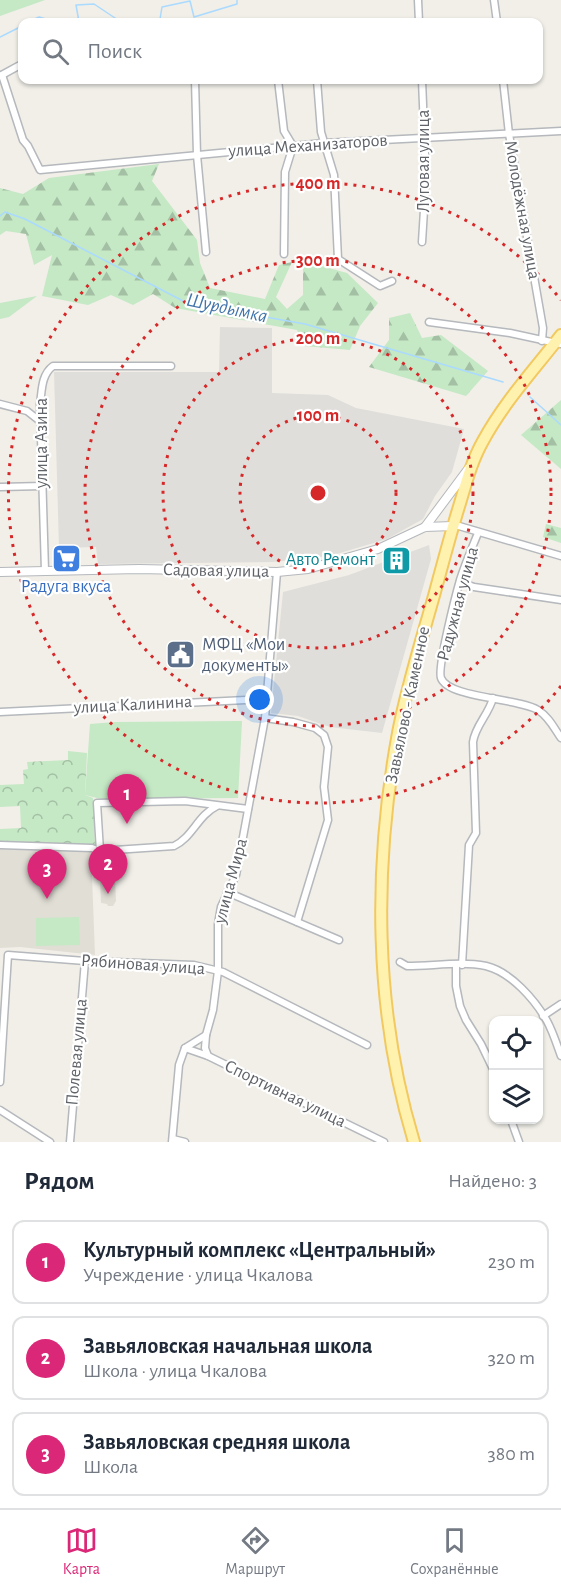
<!DOCTYPE html>
<html lang="ru">
<head>
<meta charset="utf-8">
<style>
	:root { --surface:#fff; --page:#f6f6f7; --text:#1f2937; --muted:#747a83; --line:#e0e1e3; --accent:#db2777 }
	body { margin:0; font-family:"Alegreya Sans",sans-serif; background:var(--page); color:var(--text) }
	.controls { position:absolute; right:18px; bottom:18px; display:grid; overflow:hidden; border-radius:12px; box-shadow:0 2px 4px #0004 }
	.controls button { width:54px; height:54px; display:grid; place-items:center; padding:0; border:0; border-bottom:2px solid var(--line); background:var(--surface); color:var(--text); font:30px sans-serif }
	.you { position:absolute; left:260px; top:700px; width:21px; height:21px; margin:-15px; border:4px solid #fff; border-radius:50%; background:#1a73e8; box-shadow:0 0 0 9px #1a73e833 }
	.badge { display:grid; place-items:center; width:39px; height:39px; border-radius:50%; background:var(--accent); color:#fff; font-size:20px; font-weight:700 }
	.pin { position:absolute; translate:-50% -50px; filter:drop-shadow(0 2px 3px #0008) }
	.pin::after { content:''; position:absolute; top:32px; width:21px; height:18px; background:inherit; clip-path:polygon(0 0,100% 0,50% 100%) }
	.list { margin:0; padding:0; list-style:none }
	h2 { display:flex; justify-content:space-between; align-items:center; height:78px; margin:0; padding:0 24px; font-size:26px }
	h2 small { font-size:20px; font-weight:400; color:var(--muted) }
	.list li { display:grid; grid-template-columns:39px 1fr auto; gap:18px; align-items:center; box-sizing:border-box; height:84px; margin:0 12px 12px; padding:0 12px; border:2px solid var(--line); border-radius:12px }
	.list b { display:block; font-size:22px; white-space:nowrap }
	.list p { margin:0; font-size:20px; white-space:nowrap; color:var(--muted) }
	.list em { font-size:20px; font-style:normal; color:var(--muted) }
	.icon { flex:none; width:33px; height:33px; fill:none; stroke:currentColor; stroke-width:2; stroke-linecap:round; stroke-linejoin:round }
	.map { position:relative; flex:none; width:561px; height:1142px; overflow:hidden }
	.search { position:absolute; background:var(--surface); box-shadow:0 2px 4px #0004; left:18px; right:18px; top:18px; height:66px; display:flex; align-items:center; gap:15px; box-sizing:border-box; padding:0 21px; border-radius:12px; color:var(--muted); font-size:22px }
	.sheet { height:366px; background:var(--surface) }
	nav { display:flex; justify-content:space-around; align-items:center; box-sizing:border-box; height:84px; border-top:2px solid var(--line); background:var(--surface); font-size:16px; color:var(--muted) }
	nav a { display:grid; justify-items:center; gap:3px }
	nav .on { color:var(--accent) }
	.map>svg:first-child { display:block }
	.industrial { fill:#e0deda }
	.education { fill:#e1ded6 }
	.green { fill:#c5e8c5 }
	.forest { fill:url(#forest-firs) }
	.park { fill:url(#park-crowns) }
	.lines { fill:none; stroke-linecap:round; stroke-linejoin:round }
	.stream { stroke:#aadaff; stroke-width:1.5 }
	.minor-casing { stroke:#b5b8bc; stroke-width:9 }
	.tertiary-casing { stroke:#b5b8bc; stroke-width:10 }
	.primary-casing { stroke:#f2c960; stroke-width:14 }
	.minor { stroke:#fff; stroke-width:6 }
	.tertiary { stroke:#fff; stroke-width:8 }
	.primary { stroke:#fff2af; stroke-width:10 }
	.ring { fill:none; stroke:#d62828; stroke-width:3; stroke-dasharray:3 6 }
	.labels { text-anchor:middle; dominant-baseline:central; stroke-width:4.5; stroke-linejoin:round; paint-order:stroke }
	.street-label { font-size:18px; fill:#5f6368; stroke:#fff }
	.culture-label { font-size:18px; fill:#0d838f; stroke:#fff; text-anchor:end }
	.shop-label { font-size:18px; fill:#366cbe; stroke:#fff }
	.service-label { font-size:18px; fill:#4e5e75; stroke:#fff; text-anchor:start }
	.water-label { font-size:20px; font-style:italic; fill:#4174aa; stroke:#fff }
	.centre { fill:#d62828; stroke:#fff; stroke-width:3 }
	.ring-label { font-size:18px; text-anchor:middle; font-weight:bold; fill:#d62828; stroke:#fff; stroke-width:4.5; stroke-linejoin:round; paint-order:stroke }
</style>
</head>
<body>
<div class="map">
<svg width="561" height="1142" viewBox="0 0 561 1142">
	<defs>
		<pattern id="forest-firs" width="22" height="20" patternUnits="userSpaceOnUse" patternTransform="scale(1.5)"><rect width="22" height="20" fill="#c5e8c5"/><path d="M5 1l3.5 6h-7zM16 11l3.5 6h-7z" fill="#a3c0a4"/></pattern>
		<pattern id="park-crowns" width="20" height="18" patternUnits="userSpaceOnUse" patternTransform="scale(1.5)"><rect width="20" height="18" fill="#c5e8c5"/><path d="M2 6a3 3 0 1 1 6 0M12 15a3 3 0 1 1 6 0" fill="none" stroke="#a3c0a4"/></pattern>
	</defs>
	<rect width="100%" height="100%" fill="#f1efe8"/>
	<g class="industrial">
		<polygon points="220,327 272,328 272,393 328,395 356,408 464,429 452,472 435,496 423,519 387,539 330,556 273,562 98,564 96,547 59,548 54,372 219,372"/>
		<polygon points="429,545 431,559 382,733 330,727 298,716 271,713 283,592 349,575"/>
	</g>
	<g class="education">
		<polygon points="0,848 91,850 95,955 20,947 0,948"/>
		<polygon points="102,878 115,878 116,901 113,906 108,906 107,904 101,903 100,880"/>
	</g>
	<g class="green">
		<polygon points="0,0 45,0 0,16"/>
		<polygon points="37,296 9,317 0,319 0,303"/>
		<polygon points="242,721 238,798 101,799 85,795 90,724 115,722"/>
		<polygon points="79,917 80,945 36,946 36,918"/>
	</g>
	<g class="forest">
		<polygon points="159,164 152,181 197,240 200,263 210,288 265,299 279,265 292,262 276,297 287,309 303,295 303,261 347,273 378,303 360,326 350,350 304,346 297,330 175,308 153,294 133,305 111,295 88,305 42,296 52,255 34,265 26,234 6,231 0,235 0,188 23,194 49,178"/>
		<polygon points="410,313 422,338 441,335 488,371 466,396 369,367 389,340 389,318"/>
		<polygon points="561,400 561,469 521,435"/>
		<polygon points="546,524 561,528 561,543 543,537"/>
	</g>
	<polygon class="park" points="68,751 87,753 85,795 93,798 95,846 0,843 0,829 21,828 20,806 0,807 0,785 24,784 23,770 28,769 27,762 68,760"/>
	<g class="lines">
		<g class="stream">
			<polyline points="28,22 39,17 56,22"/>
			<polyline points="79,22 76,5 94,4 121,22"/>
			<polyline points="154,22 160,19 162,7 190,1 194,17 237,4 237,0"/>
			<polyline points="0,37 22,26"/>
			<polyline points="0,216 5,212 25,219 187,303 305,324 503,382"/>
			<polyline points="530,397 561,425"/>
		</g>
		<defs>
			<g id="minor">
				<polyline points="418,0 419,22"/>
				<polyline points="494,0 497,22"/>
				<polyline points="2,75 23,140 28,146 40,170 324,143 561,131"/>
				<polyline points="0,76 22,64"/>
				<polyline points="195,80 197,155 206,252"/>
				<polyline points="278,80 284,131 293,146 285,172 284,254"/>
				<polyline points="317,80 321,132 334,175 338,259 380,286 392,281"/>
				<polyline points="422,80 426,178 422,242"/>
				<polyline points="503,80 509,134 543,328 542,341"/>
				<polyline points="429,322 510,333 561,344"/>
				<polyline points="0,404 27,411 41,422"/>
				<polyline points="0,487 43,486"/>
				<polyline points="453,526 459,526 561,556"/>
				<path d="M478,533c-6,15 -13,31 -18,47 -4,14 -23,88 -19,98 7,20 77,20 97,32 11,7 16,18 23,28"/>
				<path d="M45,571l-5,-167c2,-13 1,-29 13,-38h118"/>
				<polyline points="460,582 474,587 561,600"/>
				<polyline points="0,712 267,699"/>
				<polyline points="265,718 293,722 315,728 324,735 328,747 324,787 328,820 297,922"/>
				<path d="M0,845l92,3 8,3 74,-5c18,-8 24,-31 43,-40"/>
				<polyline points="100,851 97,803 185,801 248,809"/>
				<polyline points="227,892 339,940"/>
				<path d="M400,962l7,4c26,0 55,-5 79,0 25,6 49,34 61,55 6,11 10,24 14,35"/>
				<polyline points="456,965 456,986 460,1006 466,1020 481,1044 494,1071"/>
				<path d="M462,965l7,-120 7,-12 -3,-91c2,-16 16,-28 20,-44"/>
				<polyline points="543,1016 561,1004"/>
				<polyline points="206,1035 205,1048 208,1056"/>
				<polyline points="185,1048 208,1056 384,1142"/>
				<polyline points="0,1082 8,955 85,961 194,965 223,972 367,1045"/>
				<polyline points="0,1110 50,1142"/>
				<polyline points="511,1120 519,1142"/>
				<polyline points="173,1139 185,1142"/>
				<polyline points="70,1142 85,961"/>
				<polyline points="172,1142 179,1065 185,1048 206,1035 213,1010 218,971 218,924 221,907 236,875 265,718 277,572"/>
			</g>
			<g id="tertiary">
				<polyline points="425,527 469,468"/>
				<polyline points="0,572 139,569 277,572 308,569 378,549 425,527 453,526"/>
			</g>
			<path id="primary" d="M414,1142c-40,-132 -41,-274 -16,-409 9,-48 24,-94 37,-141 7,-26 14,-52 22,-79 8,-25 13,-49 26,-72 21,-39 51,-71 78,-106"/>
		</defs>
		<use href="#minor" class="minor-casing"/>
		<use href="#tertiary" class="tertiary-casing"/>
		<use href="#primary" class="primary-casing"/>
		<use href="#minor" class="minor"/>
		<use href="#tertiary" class="tertiary"/>
		<use href="#primary" class="primary"/>
	</g>
	<g class="ring">
		<circle cx="318" cy="493" r="78"/>
		<circle cx="318" cy="493" r="155"/>
		<circle cx="318" cy="493" r="233"/>
		<path d="M561 686A310 310 0 1 1 561 300"/>
	</g>
	<defs>
		<symbol id="supermarket-square" viewBox="-11 -11 22 22"><rect x="-9" y="-9" width="18" height="18" rx="4" fill="#3f7fe0" stroke="#fff"/><path d="M-6-5.5h2.5l.6 2H6L4.5 2H-2.5L-4.4-4H-6ZM-1.5 3.2a1.3 1.3 0 1 0 .1 0ZM3 3.2a1.3 1.3 0 1 0 .1 0Z" fill="#fff"/></symbol>
		<symbol id="building-square" viewBox="-11 -11 22 22"><rect x="-9" y="-9" width="18" height="18" rx="4" fill="#0f9aa8" stroke="#fff"/><path d="M-4-6H4V6H1V3H-1V6H-4ZM-2.5-4.3h1.7v1.8h-1.7ZM.8-4.3h1.7v1.8H.8ZM-2.5-1h1.7V.8h-1.7ZM.8-1h1.7V.8H.8Z" fill="#fff"/></symbol>
		<symbol id="civic-square" viewBox="-11 -11 22 22"><rect x="-9" y="-9" width="18" height="18" rx="4" fill="#5c6f8a" stroke="#fff"/><path d="M-.6-6.5H3V-4.5H.6V-3L4-1V1h2V6H-6V1h2V-1L-.6-3ZM-1.2 2.5V6h2.4V2.5Z" fill="#fff"/></symbol>
	</defs>
	<g fill-rule="evenodd">
		<use href="#supermarket-square" x="50" y="542" width="33" height="33"/>
		<use href="#building-square" x="380" y="544" width="33" height="33"/>
		<use href="#civic-square" x="164" y="638" width="33" height="33"/>
	</g>
	<g class="labels">
		<g class="street-label">
			<text transform="translate(308 146) rotate(-4)">улица Механизаторов</text>
			<text transform="translate(424 161) rotate(-90)">Луговая улица</text>
			<text transform="translate(522 210) rotate(80)">Молодёжная улица</text>
			<text transform="translate(42 443) rotate(-90)">улица Азина</text>
			<text transform="translate(216 571) rotate(1)">Садовая улица</text>
			<text transform="translate(458 604) rotate(-75)">Радужная улица</text>
			<text transform="translate(133 705) rotate(-3)">улица Калинина</text>
			<text transform="translate(408 705) rotate(-78)">Завьялово - Каменное</text>
			<text transform="translate(231 881) rotate(-75)">улица Мира</text>
			<text transform="translate(143 965) rotate(4)">Рябиновая улица</text>
			<text transform="translate(77 1052) rotate(-85)">Полевая улица</text>
			<text transform="translate(285 1094) rotate(26)">Спортивная улица</text>
		</g>
		<g class="culture-label">
			<text x="375" y="560">Авто Ремонт</text>
		</g>
		<g class="shop-label">
			<text x="66" y="587">Радуга вкуса</text>
		</g>
		<g class="service-label">
			<text x="202" y="645">МФЦ «Мои<tspan x="202" dy="21">документы»</tspan></text>
		</g>
		<g class="water-label">
			<text transform="translate(227 308) rotate(12)">Шурдымка</text>
		</g>
	</g>
	<circle cx="318" cy="493" r="9" class="centre"/>
	<g class="ring-label">
		<text x="318" y="189">400 m</text>
		<text x="318" y="266">300 m</text>
		<text x="318" y="344">200 m</text>
		<text x="318" y="421">100 m</text>
	</g>
</svg>
<div class="controls">
<button><svg class="icon" aria-label="locate" viewBox="0 0 24 24"><circle cx="12" cy="12" r="6"/><path d="M12 2v4M12 18v4M2 12h4M18 12h4"/></svg></button>
<button><svg class="icon" aria-label="layers" viewBox="0 0 24 24"><path d="M12 4l9 5-9 5-9-5zM3 14l9 5 9-5"/></svg></button>
</div>
<div class="you"></div>
<div class="pin badge" style="left:127px;top:824px">1</div>
<div class="pin badge" style="left:108px;top:894px">2</div>
<div class="pin badge" style="left:47px;top:899px">3</div>
<div class="search"><svg class="icon" aria-label="search" viewBox="0 0 24 24"><circle cx="10" cy="10" r="6"/><path d="M15 15l6 6"/></svg>Поиск</div>
</div>
<section class="sheet">
<h2>Рядом<small>Найдено: 3</small></h2>
<ul class="list">
<li><span class="badge">1</span><div><b>Культурный комплекс «Центральный»</b><p>Учреждение · улица Чкалова</p></div><em>230 m</em></li>
<li><span class="badge">2</span><div><b>Завьяловская начальная школа</b><p>Школа · улица Чкалова</p></div><em>320 m</em></li>
<li><span class="badge">3</span><div><b>Завьяловская средняя школа</b><p>Школа</p></div><em>380 m</em></li>
</ul>
</section>
<nav>
<a class="on"><svg class="icon" aria-label="map" viewBox="0 0 24 24"><path d="M3 6l6-2 6 2 6-2v14l-6 2-6-2-6 2zM9 4v14M15 6v14"/></svg>Карта</a>
<a><svg class="icon" aria-label="directions" viewBox="0 0 24 24"><path d="M12 3l9 9-9 9-9-9zM9 14v-3h6M13 9l2 2-2 2"/></svg>Маршрут</a>
<a><svg class="icon" aria-label="saved" viewBox="0 0 24 24"><path d="M7 4h10v16l-5-4-5 4z"/></svg>Сохранённые</a>
</nav>
</body>
</html>
